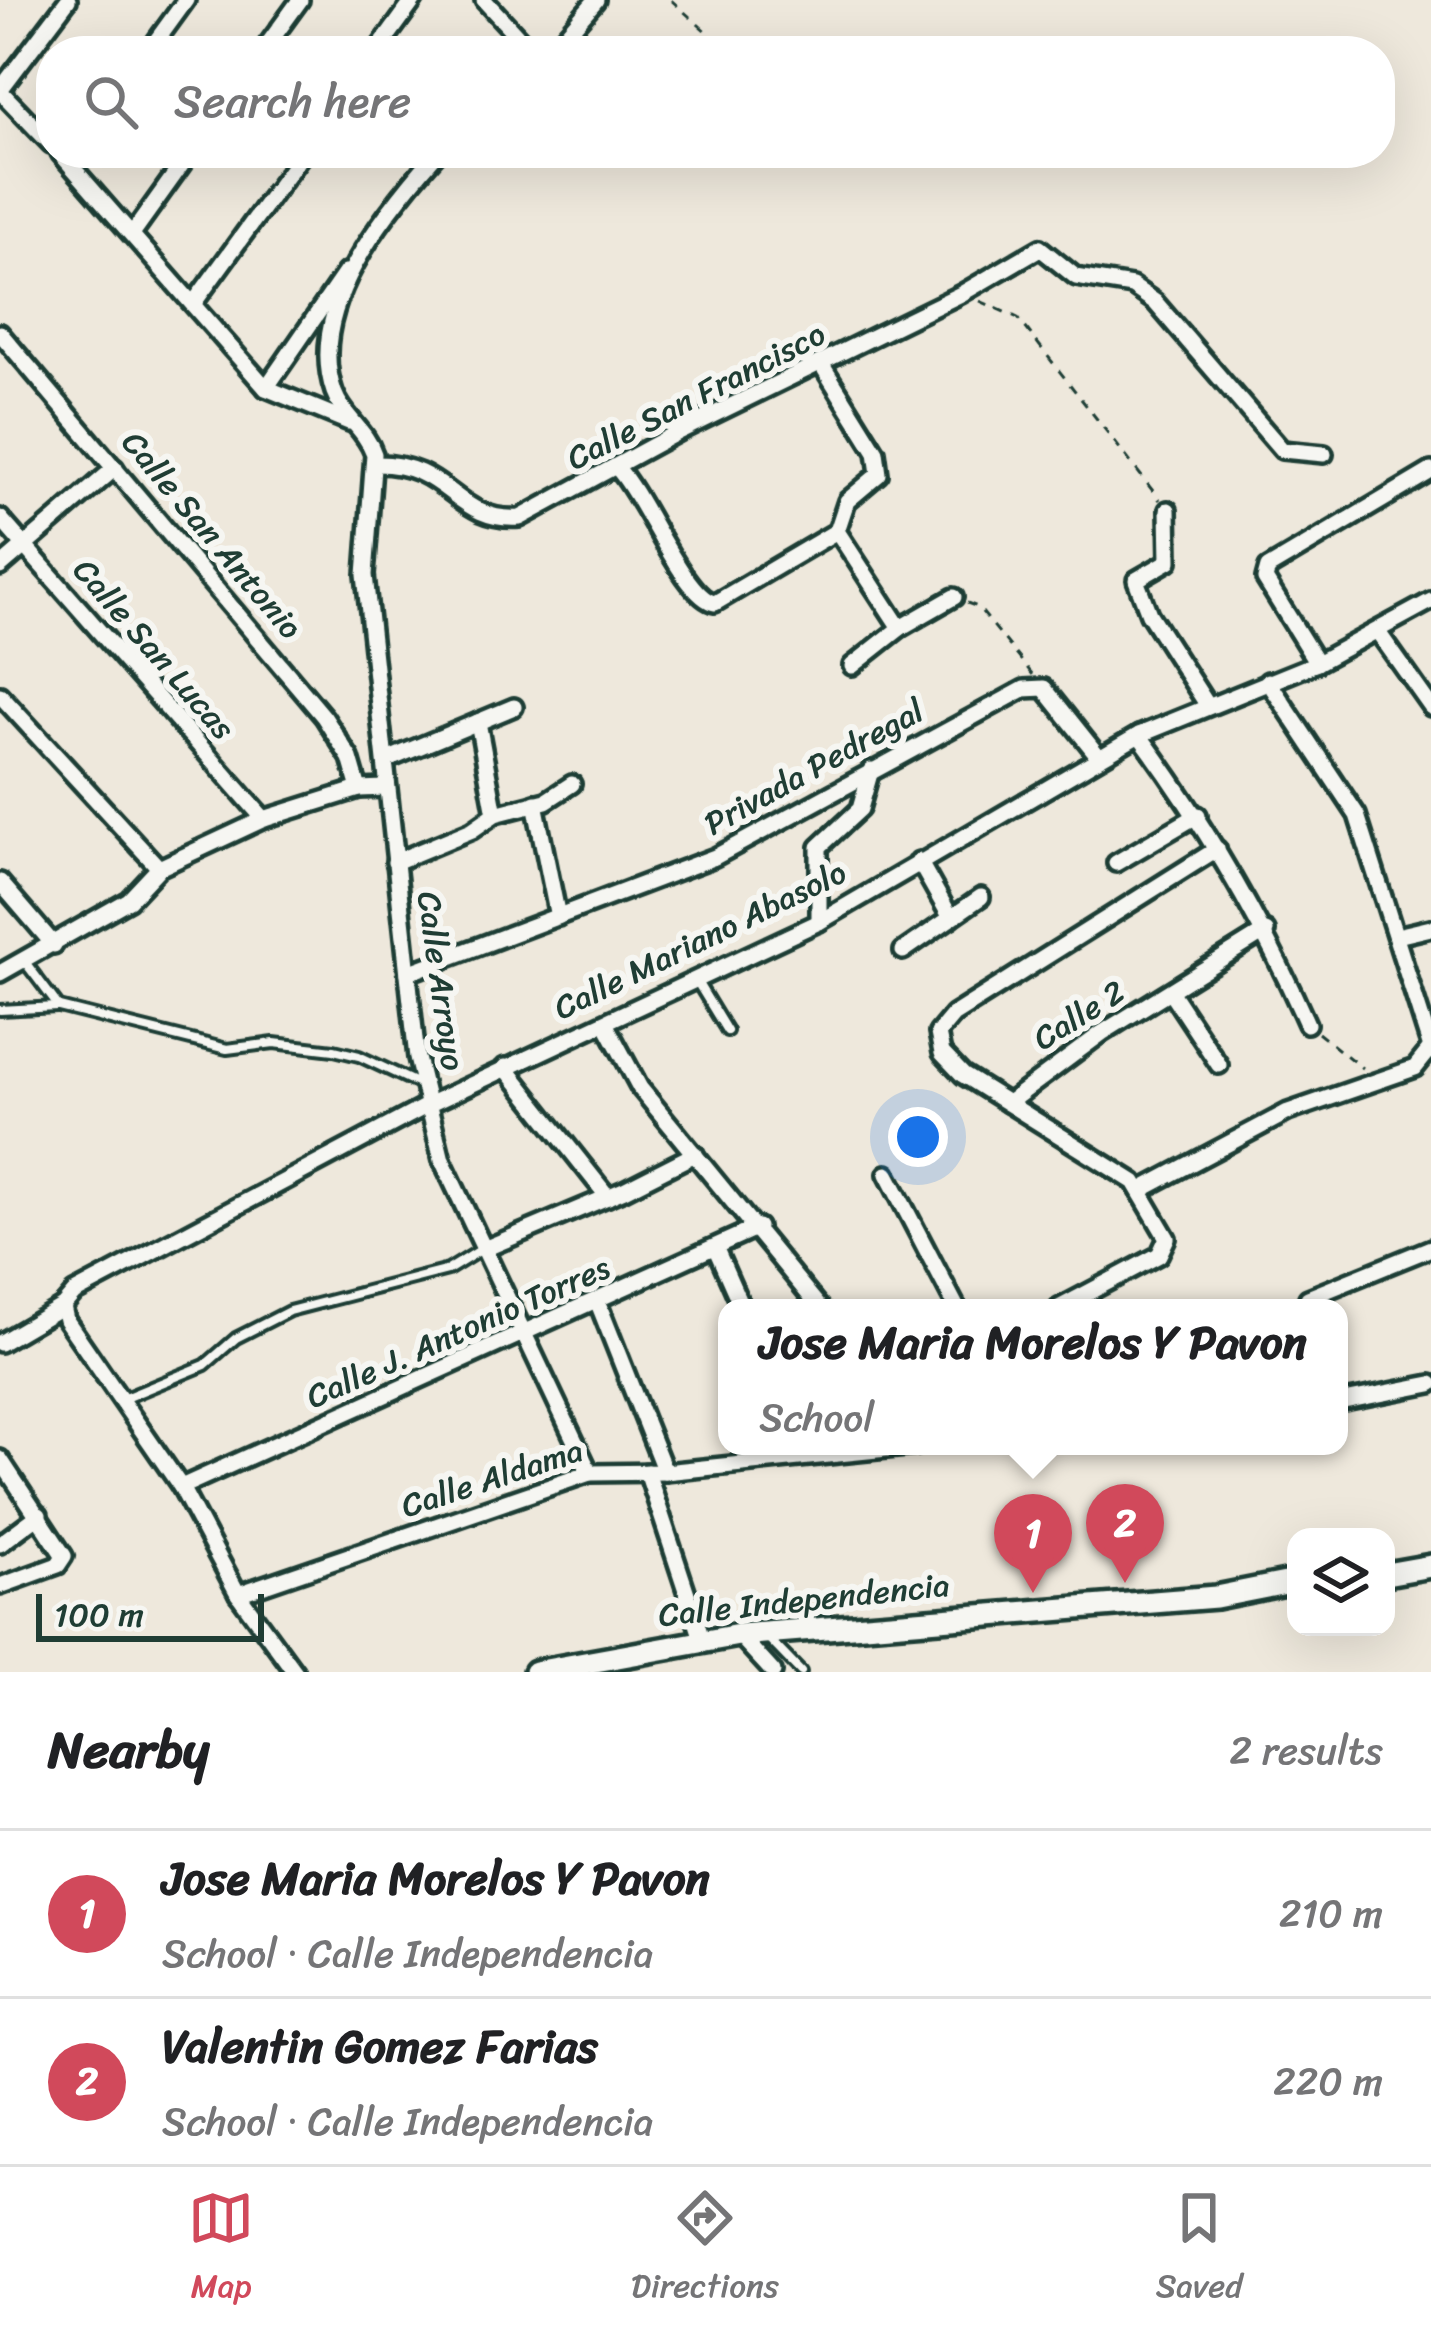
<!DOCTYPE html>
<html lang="en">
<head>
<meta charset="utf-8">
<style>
	:root { --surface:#fff; --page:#f2f2f2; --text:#202124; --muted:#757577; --line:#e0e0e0; --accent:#d1495b }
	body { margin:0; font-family:Sriracha,sans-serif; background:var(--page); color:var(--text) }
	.controls { position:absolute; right:36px; bottom:36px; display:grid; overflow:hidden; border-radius:24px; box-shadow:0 12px 48px #0002 }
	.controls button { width:108px; height:108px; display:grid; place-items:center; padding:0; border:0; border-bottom:3px solid var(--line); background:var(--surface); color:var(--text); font:60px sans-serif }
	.scale { position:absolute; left:36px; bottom:30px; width:228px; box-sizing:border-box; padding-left:12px; border:6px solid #1f3d34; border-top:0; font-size:33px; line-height:42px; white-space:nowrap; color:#1f3d34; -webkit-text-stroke:9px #f6f6f2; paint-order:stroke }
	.you { position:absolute; left:918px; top:1137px; width:42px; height:42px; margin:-30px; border:9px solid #fff; border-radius:50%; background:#1a73e8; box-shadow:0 0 0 18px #1a73e833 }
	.badge { display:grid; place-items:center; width:78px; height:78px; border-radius:50%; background:var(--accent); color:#fff; font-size:39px; font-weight:700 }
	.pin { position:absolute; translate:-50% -99px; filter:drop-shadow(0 3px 6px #0008) }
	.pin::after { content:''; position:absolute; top:63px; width:42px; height:36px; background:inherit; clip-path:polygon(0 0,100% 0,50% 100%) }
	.popup { position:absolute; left:718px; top:1299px; width:630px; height:156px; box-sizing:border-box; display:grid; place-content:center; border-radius:24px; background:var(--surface); filter:drop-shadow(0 3px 9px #0005); font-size:39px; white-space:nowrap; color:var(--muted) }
	.popup b { font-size:45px; color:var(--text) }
	.popup::after { content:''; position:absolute; left:50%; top:100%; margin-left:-24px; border:24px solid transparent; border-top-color:var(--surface) }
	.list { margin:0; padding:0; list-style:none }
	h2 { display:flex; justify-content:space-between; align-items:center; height:156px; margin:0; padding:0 48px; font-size:51px }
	h2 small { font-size:39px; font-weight:400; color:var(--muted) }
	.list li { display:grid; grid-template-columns:78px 1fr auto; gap:36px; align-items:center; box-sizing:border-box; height:168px; padding:0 48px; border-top:3px solid var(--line) }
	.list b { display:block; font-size:45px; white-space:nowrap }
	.list p { margin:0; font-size:39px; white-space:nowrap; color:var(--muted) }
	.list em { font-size:39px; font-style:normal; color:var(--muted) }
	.icon { flex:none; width:66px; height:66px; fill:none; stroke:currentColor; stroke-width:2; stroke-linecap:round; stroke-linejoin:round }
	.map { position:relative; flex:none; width:1431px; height:1672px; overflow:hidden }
	.search { position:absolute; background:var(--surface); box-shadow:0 12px 48px #0002; left:36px; right:36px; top:36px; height:132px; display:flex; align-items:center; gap:30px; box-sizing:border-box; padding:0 42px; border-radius:48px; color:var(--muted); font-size:45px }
	.sheet { height:492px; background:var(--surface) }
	nav { display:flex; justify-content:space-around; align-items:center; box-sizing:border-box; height:168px; border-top:3px solid var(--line); background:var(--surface); font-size:33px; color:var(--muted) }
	nav a { display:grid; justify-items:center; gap:6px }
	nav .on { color:var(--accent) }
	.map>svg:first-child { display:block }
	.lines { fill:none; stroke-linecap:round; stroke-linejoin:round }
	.lane-casing { stroke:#1f3d34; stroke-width:16 }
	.street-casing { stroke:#1f3d34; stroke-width:24 }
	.secondary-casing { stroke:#1f3d34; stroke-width:30 }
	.path { stroke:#1f3d34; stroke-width:3; stroke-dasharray:9 9; stroke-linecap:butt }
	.lane { stroke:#f6f6f2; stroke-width:8 }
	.street { stroke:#f6f6f2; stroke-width:15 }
	.secondary { stroke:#f6f6f2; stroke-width:21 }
	.labels { text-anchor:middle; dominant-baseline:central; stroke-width:12; stroke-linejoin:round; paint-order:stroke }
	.street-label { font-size:33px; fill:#1f3d34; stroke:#f6f6f2 }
</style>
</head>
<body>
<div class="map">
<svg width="1431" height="1672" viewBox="0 0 1431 1672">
	<rect width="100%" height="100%" fill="#eee8dc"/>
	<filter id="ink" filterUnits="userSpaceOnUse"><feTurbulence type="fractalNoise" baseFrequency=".00833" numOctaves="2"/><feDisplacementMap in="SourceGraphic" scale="24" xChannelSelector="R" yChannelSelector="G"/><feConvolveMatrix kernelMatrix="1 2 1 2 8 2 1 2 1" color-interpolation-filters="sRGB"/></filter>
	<g filter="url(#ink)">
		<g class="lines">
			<defs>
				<g id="lane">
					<polyline points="25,962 59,1007 227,1049 274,1043 334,1050 359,1056 423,1086"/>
					<polyline points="696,980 727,1031"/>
					<polyline points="0,1010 57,1007"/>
					<polyline points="120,1400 205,1365 236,1338 289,1311 448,1270 482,1249"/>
					<polyline points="769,1639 801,1672"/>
				</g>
				<g id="street">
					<polyline points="484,0 531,51"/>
					<polyline points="149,51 186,0"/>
					<polyline points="263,51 300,0"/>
					<polyline points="377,51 414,0"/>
					<polyline points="552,51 596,0"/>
					<polyline points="0,90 68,0"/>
					<polyline points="0,91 51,144"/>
					<polyline points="60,153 266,388 349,422"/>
					<path d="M437,153c-51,58 -132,156 -103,239 9,25 32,38 40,62l-9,121 52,483 25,102 148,313"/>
					<polyline points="132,234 190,153"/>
					<polyline points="193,304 303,153"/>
					<polyline points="0,333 324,717 350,758 359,789"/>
					<polyline points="266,388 346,272"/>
					<path d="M374,464c76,-2 80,59 146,54l160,-87 281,-137 79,-46 36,29 56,9 23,16 127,148 42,4"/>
					<path d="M618,469c27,29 67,130 97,134l122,-72 10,-30 32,-27 -3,-22 -54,-87"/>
					<polyline points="1168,510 1169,561 1136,580 1149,614 1208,706"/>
					<polyline points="0,518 264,819"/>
					<polyline points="837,531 900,628"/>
					<polyline points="0,567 115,468"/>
					<polyline points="1378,632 1431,707"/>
					<polyline points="1317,663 1265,579 1268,568 1431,471"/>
					<polyline points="852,666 900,628 954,597"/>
					<polyline points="1268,681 1357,815 1431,1048"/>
					<polyline points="0,695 159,868"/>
					<polyline points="478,722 495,814"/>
					<path d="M1139,735c68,92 122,185 168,289"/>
					<polyline points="387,760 514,707"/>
					<polyline points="535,803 558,917"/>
					<polyline points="919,861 951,918"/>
					<polyline points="395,862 472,830 495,814 546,801 572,784"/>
					<polyline points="1116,863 1198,815"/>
					<polyline points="0,882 54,945"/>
					<polyline points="819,922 819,847 860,809 871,770"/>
					<polyline points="1397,936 1431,928"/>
					<polyline points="903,951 981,897"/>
					<polyline points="0,973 129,900 159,868 264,819 359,789 386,788"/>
					<polyline points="408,973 715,857 1024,689 1044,688 1099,757"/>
					<polyline points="1172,994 1219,1065"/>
					<polyline points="605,1023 640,1088 820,1308"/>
					<polyline points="505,1067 608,1197"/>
					<polyline points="1008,1103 1102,1033 1266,931"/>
					<polyline points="887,1174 957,1308"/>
					<polyline points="1141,1190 1288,1112 1415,1068 1431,1048"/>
					<polyline points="484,1249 624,1190 695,1154"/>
					<polyline points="716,1249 742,1308"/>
					<polyline points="1308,1298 1431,1248"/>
					<polyline points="598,1303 665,1472"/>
					<polyline points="63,1306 66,1320 181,1487 238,1594 295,1672"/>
					<polyline points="1059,1308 1159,1255 1167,1238 1134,1182 963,1075 942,1053 938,1033 953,1015 1217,849"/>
					<polyline points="0,1343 63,1306 74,1293 430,1104 819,922 1139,735 1317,663 1431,601"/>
					<polyline points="1339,1402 1431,1384"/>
					<polyline points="0,1459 64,1556 58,1565 0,1586"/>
					<polyline points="647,1472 702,1639"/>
					<polyline points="181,1487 758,1227"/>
					<polyline points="0,1544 39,1515"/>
					<polyline points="238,1594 590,1473 665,1472 916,1446"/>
					<polyline points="739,1635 773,1672"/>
				</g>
				<g id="secondary">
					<polyline points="1386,1574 1431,1566"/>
					<polyline points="535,1672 739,1635 1216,1597 1296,1581"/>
				</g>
			</defs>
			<use href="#lane" class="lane-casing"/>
			<use href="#street" class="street-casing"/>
			<use href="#secondary" class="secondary-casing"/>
			<g class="path">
				<polyline points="671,0 728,51"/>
				<polyline points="980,301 1018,318 1160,500"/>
				<polyline points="967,603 978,607 1033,675"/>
				<polyline points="1318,1033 1362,1068"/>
			</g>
			<use href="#lane" class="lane"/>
			<use href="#street" class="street"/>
			<use href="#secondary" class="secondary"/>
		</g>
	</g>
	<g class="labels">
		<g class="street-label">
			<text transform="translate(696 396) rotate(-27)">Calle San Francisco</text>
			<text transform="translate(212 535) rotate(50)">Calle San Antonio</text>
			<text transform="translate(154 649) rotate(49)">Calle San Lucas</text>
			<text transform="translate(814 767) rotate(-29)">Privada Pedregal</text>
			<text transform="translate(700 940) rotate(-26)">Calle Mariano Abasolo</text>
			<text transform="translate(441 981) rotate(82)">Calle Arroyo</text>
			<text transform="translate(1079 1015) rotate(-32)">Calle 2</text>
			<text transform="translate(458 1332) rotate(-24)">Calle J. Antonio Torres</text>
			<text transform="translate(492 1478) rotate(-18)">Calle Aldama</text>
			<text transform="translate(804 1600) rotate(-6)">Calle Independencia</text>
		</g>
	</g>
</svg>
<div class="controls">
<button><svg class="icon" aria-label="layers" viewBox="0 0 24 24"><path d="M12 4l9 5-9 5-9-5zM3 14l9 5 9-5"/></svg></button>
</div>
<div class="scale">100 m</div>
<div class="you"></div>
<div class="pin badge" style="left:1033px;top:1593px">1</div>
<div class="popup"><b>Jose Maria Morelos Y Pavon</b>School</div>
<div class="pin badge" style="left:1125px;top:1583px">2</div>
<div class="search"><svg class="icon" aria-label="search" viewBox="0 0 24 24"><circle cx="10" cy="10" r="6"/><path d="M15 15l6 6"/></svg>Search here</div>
</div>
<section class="sheet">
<h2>Nearby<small>2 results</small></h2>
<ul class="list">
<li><span class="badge">1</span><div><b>Jose Maria Morelos Y Pavon</b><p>School · Calle Independencia</p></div><em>210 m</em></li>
<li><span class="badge">2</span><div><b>Valentin Gomez Farias</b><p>School · Calle Independencia</p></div><em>220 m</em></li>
</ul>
</section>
<nav>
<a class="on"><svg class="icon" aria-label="map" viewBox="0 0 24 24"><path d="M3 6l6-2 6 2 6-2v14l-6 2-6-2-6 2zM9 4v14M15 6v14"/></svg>Map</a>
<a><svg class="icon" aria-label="directions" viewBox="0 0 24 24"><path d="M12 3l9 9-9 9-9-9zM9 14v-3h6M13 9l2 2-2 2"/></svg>Directions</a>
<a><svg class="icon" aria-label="saved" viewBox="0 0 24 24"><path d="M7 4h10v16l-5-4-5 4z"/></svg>Saved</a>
</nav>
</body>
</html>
